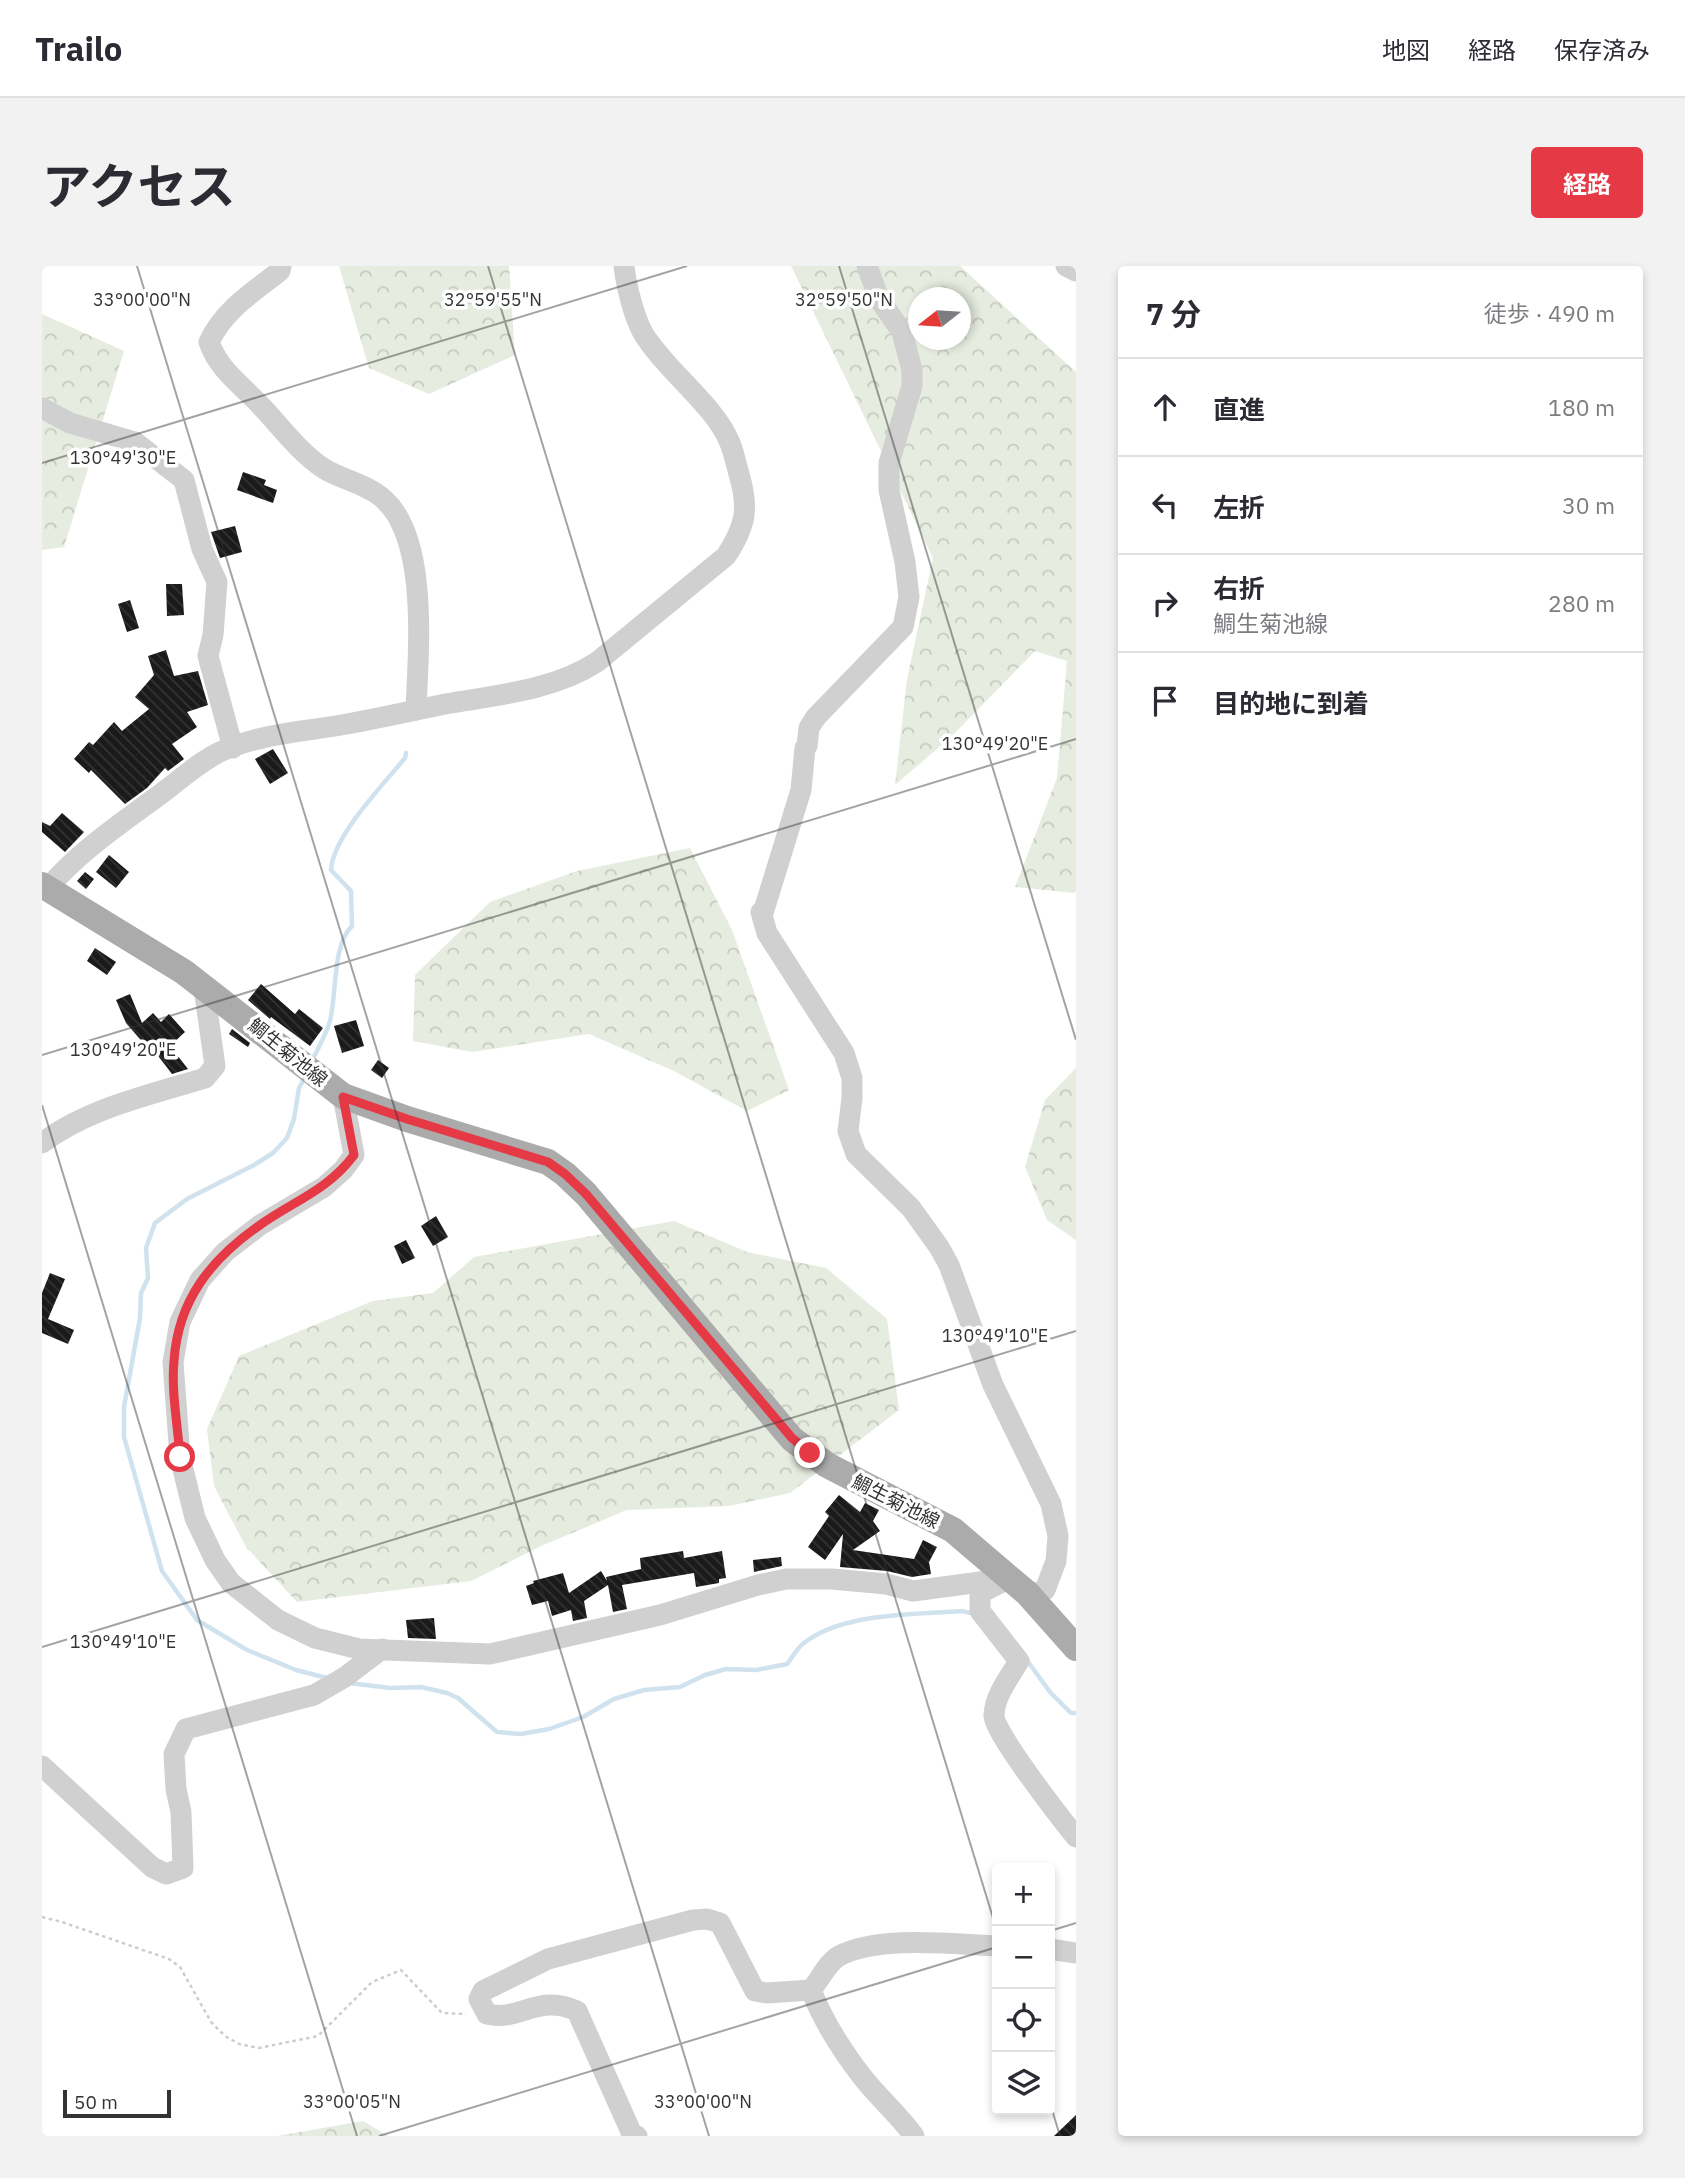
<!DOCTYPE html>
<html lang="ja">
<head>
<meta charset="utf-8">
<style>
	:root { --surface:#fff; --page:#f2f2f3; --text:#2b2b33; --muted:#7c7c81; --line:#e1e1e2; --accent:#e63946 }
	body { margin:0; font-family:"IBM Plex Sans","Noto Sans JP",sans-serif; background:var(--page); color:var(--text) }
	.controls { position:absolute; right:21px; bottom:21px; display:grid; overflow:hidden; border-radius:7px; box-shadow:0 4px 10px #0003 }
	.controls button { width:63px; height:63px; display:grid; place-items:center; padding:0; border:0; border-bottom:2px solid var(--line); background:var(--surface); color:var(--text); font:35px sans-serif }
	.compass { position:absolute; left:866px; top:21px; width:63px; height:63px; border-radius:50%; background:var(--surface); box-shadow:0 4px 10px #0003; rotate:253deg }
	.scale { position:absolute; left:21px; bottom:18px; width:108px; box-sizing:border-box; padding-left:7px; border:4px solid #333; border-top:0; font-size:19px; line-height:24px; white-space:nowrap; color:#333; -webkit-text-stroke:5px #fff; paint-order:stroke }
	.stop { position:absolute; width:21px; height:21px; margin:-16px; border:5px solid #e63946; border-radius:50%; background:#fff }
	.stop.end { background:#e63946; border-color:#fff; box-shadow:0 2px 7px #0008 }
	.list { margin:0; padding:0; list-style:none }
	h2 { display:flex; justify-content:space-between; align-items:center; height:91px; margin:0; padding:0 28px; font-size:30px }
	h2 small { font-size:23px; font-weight:400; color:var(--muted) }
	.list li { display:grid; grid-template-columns:46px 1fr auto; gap:21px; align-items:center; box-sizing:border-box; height:98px; padding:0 28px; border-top:2px solid var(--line) }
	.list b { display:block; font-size:26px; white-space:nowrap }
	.list p { margin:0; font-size:23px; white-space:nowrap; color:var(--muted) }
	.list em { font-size:23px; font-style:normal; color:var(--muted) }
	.icon { flex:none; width:38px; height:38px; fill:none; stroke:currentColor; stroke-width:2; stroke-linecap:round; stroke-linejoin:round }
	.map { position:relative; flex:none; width:1034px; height:1870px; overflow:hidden; border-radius:7px }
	header { display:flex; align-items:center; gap:42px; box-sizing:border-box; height:98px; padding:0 35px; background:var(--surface); border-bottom:2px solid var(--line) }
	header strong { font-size:33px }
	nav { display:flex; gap:38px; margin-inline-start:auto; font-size:24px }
	.intro { display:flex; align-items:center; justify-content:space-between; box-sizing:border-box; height:168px; padding:0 42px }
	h1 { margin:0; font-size:49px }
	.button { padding:18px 32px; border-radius:7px; background:var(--accent); color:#fff; font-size:24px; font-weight:700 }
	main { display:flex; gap:42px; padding:0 42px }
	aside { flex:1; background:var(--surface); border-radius:7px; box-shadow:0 4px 10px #0003 }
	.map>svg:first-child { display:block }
	.forest { fill:url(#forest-crowns); fill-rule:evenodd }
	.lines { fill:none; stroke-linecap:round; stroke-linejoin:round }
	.stream { stroke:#cfe2ee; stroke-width:4.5 }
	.building { fill:url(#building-back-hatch) }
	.path { stroke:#cdcdcd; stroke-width:2.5; stroke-dasharray:3.5 3.5; stroke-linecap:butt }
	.minor { stroke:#d0d0d0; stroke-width:21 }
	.major { stroke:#ababab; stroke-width:26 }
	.route { stroke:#e63946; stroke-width:9 }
	.ticks { fill:none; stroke:#333; stroke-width:2; stroke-opacity:0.45 }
	.labels { text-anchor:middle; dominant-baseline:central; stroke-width:7; stroke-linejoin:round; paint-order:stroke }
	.street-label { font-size:19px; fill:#333; stroke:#fff }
	.ticks-label { font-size:18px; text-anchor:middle; fill:#333; stroke:#fff; stroke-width:7; stroke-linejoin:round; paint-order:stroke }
</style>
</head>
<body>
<header>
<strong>Trailo</strong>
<nav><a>地図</a><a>経路</a><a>保存済み</a></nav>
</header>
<div class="intro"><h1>アクセス</h1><a class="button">経路</a></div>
<main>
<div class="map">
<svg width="1034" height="1870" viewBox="0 0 1034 1870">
	<defs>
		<pattern id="forest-crowns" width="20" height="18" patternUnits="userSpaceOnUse" patternTransform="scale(1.75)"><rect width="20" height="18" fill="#e6ecdf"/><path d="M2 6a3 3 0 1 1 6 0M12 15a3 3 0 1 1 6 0" fill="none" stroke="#c6cbc0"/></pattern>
		<pattern id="building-back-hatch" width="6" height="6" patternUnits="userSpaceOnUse" patternTransform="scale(1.75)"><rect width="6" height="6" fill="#1a1a1a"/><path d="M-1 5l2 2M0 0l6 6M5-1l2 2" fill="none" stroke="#333"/></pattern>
	</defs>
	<rect width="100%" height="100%" fill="#fff"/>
	<g class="forest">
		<polygon points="297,0 467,0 473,89 387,128 327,102"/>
		<path d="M749,0h169l116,106v519l-2,2 -59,-6 42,-109 10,-117 -32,-10 -83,85 -57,49 12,-106 26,-121zM876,32h42v42h-42z"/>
		<polygon points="0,48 82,85 22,281 0,284"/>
		<polygon points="648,582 690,664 747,824 705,845 632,805 547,768 430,786 371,775 373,709 448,636 535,605"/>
		<polygon points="1034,802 1034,974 1005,954 983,901 1003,834"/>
		<polygon points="632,955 705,986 784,1002 845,1053 857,1144 748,1227 687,1240 585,1244 499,1280 429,1315 255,1336 204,1281 172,1220 165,1163 197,1090 331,1035 391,1027 432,991"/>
		<polygon points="321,1855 346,1870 235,1870"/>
	</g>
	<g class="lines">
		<g class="stream">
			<path d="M270,795c6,-13 14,-26 18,-40 7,-27 2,-76 22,-95l-1,-35 -20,-21c2,-34 52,-85 74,-112l1,-5"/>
			<polyline points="262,813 257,822 252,853 245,872 231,887 212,899 145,933 113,957 104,982 106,1012 99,1027 98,1052 82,1141 82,1171 120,1305 155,1354 205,1384 254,1404 285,1412"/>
			<polyline points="984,1393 1008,1426 1029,1447 1034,1447"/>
			<path d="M307,1417l41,5 31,-1 26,6 11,5 39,34 24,2 28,-5 34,-12 31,-18 30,-9 36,-3 25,-12 21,-6 30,1 31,-6c5,-6 10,-16 17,-21 40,-31 110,-28 158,-32l13,3"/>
		</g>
	</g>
	<g class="building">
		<polygon points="201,206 224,214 222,219 235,224 231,237 195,224"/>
		<polygon points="193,260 200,286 178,292 169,266"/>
		<polygon points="124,318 140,318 142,349 125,350"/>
		<polygon points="88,334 97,362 85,366 76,338"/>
		<polygon points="124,384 132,410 156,405 166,439 145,446 155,461 130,478 142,493 126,505 123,502 105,522 83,538 49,504 47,507 32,493 47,476 51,479 72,456 80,465 107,443 93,431 112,409 106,390"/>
		<polygon points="231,483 246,507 228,518 213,493"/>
		<polygon points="20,547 42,566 23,586 0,566 0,556 8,560"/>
		<polygon points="67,589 87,606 74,622 54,606"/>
		<polygon points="43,606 52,613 44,623 35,615"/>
		<polygon points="53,682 74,696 65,709 45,695"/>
		<polygon points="219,718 253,748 257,743 281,762 268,780 229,751 228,753 206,734"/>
		<polygon points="88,728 100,757 111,747 119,756 127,748 143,766 128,780 146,803 130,808 110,782 112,786 110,787 84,757 74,734"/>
		<polygon points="314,754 322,780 300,787 292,760"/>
		<polygon points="190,763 208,777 206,781 187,768"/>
		<polygon points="336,794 347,802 340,812 329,804"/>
		<polygon points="394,950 406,971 391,980 379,960"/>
		<polygon points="364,974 373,992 360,998 352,980"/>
		<polygon points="8,1007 23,1013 6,1053 32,1064 26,1078 0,1067 0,1027"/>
		<polygon points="797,1229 818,1246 823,1237 837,1244 831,1255 838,1265 811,1284 872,1293 881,1274 895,1281 887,1296 889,1308 870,1311 845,1305 798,1301 801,1268 783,1294 766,1281 787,1250 783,1246"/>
		<polygon points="641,1285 642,1292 680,1285 684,1312 677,1313 677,1317 654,1321 652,1307 580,1319 585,1343 571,1346 566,1319 542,1335 545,1352 531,1355 529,1344 510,1350 506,1335 490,1339 484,1320 492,1317 491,1315 521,1307 527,1327 559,1305 565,1315 564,1311 599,1303 598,1292"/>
		<polygon points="739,1291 740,1300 712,1306 711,1294"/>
		<polygon points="392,1352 394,1373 366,1372 364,1354"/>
		<polygon points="1034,1849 1034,1870 1012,1870"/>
	</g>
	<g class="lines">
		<polyline class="path" points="0,1651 20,1656 127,1693 138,1701 169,1756 183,1770 197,1778 217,1782 276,1770 330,1716 359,1704 400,1747 424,1748"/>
		<g class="minor">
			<path d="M239,0l-1,5c-27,21 -56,39 -71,71 10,29 34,44 53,65 19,20 37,45 61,61 17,11 40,15 57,28 50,38 38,157 36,214"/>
			<polyline points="825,0 837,33 860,66 870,104 870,120 847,197 847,224 863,296 867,331 861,361 774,451 767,462 765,480 763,482 759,524 721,647 719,646 725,667 802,787 810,812 810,832 806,865 814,888 869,942 897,981 907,999 951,1119 1009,1238 1016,1270 1014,1295 1003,1324 986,1328"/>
			<polyline points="1024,0 1034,5"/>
			<polyline points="0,142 28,157 93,176 142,214 160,283 175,316 171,369 166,390 191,482"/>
			<path d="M6,622c32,-38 78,-68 118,-98 17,-13 36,-30 56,-39 38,-17 79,-19 119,-26 35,-6 69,-14 104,-21 51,-9 107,-13 152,-42l129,-106c20,-30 23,-48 13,-82 -3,-10 -5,-21 -9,-31 -15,-38 -65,-73 -87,-110 -9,-16 -17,-48 -19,-67"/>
			<polyline points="301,830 312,889 301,904 282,921 218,959 183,986 158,1014 138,1056 131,1096 138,1191 153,1252 173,1294 189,1317 236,1354 273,1372 317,1383 448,1388 618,1349 716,1319 744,1313 790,1313 844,1318 871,1325 968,1312"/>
			<path d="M0,877c46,-35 108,-48 163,-65l10,-12 -11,-78"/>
			<path d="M958,1317l-20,10v18l39,50c-10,17 -24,34 -25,54 -2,15 68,105 82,122"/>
			<polyline points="0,1500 110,1601 124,1608 141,1602 139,1546 134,1523 132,1488 144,1463 272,1429 303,1411 340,1383"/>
			<polyline points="1008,1683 1034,1687"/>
			<path d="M769,1724c13,33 31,61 53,89 16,20 35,36 50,57"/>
			<path d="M595,1870l-5,-2 -55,-123c-39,-18 -57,11 -90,3l-8,-15 4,-8 65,-32 145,-39 14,-1 13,4 35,68 12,2 44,-3c8,-9 17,-28 28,-34 39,-21 114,-12 158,-10"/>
		</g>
		<polyline class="major" points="0,619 142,706 301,830 365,853 506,896 523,908 544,928 750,1173 785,1199 911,1264 986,1328 1034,1382"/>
	</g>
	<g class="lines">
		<path class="route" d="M138,1191c-2,-30 -9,-66 -6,-96 4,-61 37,-102 86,-136 34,-24 68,-35 94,-70l-11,-58 64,22 141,43 17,12 21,20 206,244 18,15"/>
	</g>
	<path class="ticks" d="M95,0l572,1870M446,0l509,1665M797,0l237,774M0,197l645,-197M0,789l1034,-316M0,839l315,1031M0,1381l1034,-316M1008,1665l26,-8M1008,1837l10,33M337,1870l618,-189"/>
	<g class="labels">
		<g class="street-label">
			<text transform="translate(246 786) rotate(39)">鯛生菊池線</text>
			<text transform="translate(854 1235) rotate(27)">鯛生菊池線</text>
		</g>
	</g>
	<g class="ticks-label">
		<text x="100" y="40">33°00'00"N</text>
		<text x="451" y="40">32°59'55"N</text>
		<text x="802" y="40">32°59'50"N</text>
		<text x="81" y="198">130°49'30"E</text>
		<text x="953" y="484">130°49'20"E</text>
		<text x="81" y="790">130°49'20"E</text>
		<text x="953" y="1076">130°49'10"E</text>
		<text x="81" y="1382">130°49'10"E</text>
		<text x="310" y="1842">33°00'05"N</text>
		<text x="661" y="1842">33°00'00"N</text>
	</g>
</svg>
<div class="controls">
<button>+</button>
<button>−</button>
<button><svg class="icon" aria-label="locate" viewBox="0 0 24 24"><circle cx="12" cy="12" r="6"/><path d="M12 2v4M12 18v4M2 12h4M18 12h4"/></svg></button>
<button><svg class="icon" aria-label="layers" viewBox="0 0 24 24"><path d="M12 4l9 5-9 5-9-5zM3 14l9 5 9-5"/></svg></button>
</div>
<svg class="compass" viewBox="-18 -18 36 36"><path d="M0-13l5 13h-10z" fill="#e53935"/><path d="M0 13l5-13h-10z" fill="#7c7c81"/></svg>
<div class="scale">50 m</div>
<div class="stop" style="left:138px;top:1191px"></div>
<div class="stop end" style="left:768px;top:1187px"></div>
</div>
<aside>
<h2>7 分<small>徒歩 · 490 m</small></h2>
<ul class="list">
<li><svg class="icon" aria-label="ahead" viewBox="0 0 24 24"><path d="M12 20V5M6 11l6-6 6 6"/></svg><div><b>直進</b></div><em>180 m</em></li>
<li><svg class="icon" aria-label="left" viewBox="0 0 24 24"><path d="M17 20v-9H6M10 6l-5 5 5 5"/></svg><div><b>左折</b></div><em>30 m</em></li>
<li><svg class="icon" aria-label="right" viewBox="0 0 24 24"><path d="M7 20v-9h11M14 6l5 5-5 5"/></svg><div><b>右折</b><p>鯛生菊池線</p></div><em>280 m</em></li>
<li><svg class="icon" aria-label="arrive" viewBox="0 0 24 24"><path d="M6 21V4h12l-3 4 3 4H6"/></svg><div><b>目的地に到着</b></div></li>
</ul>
</aside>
</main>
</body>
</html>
